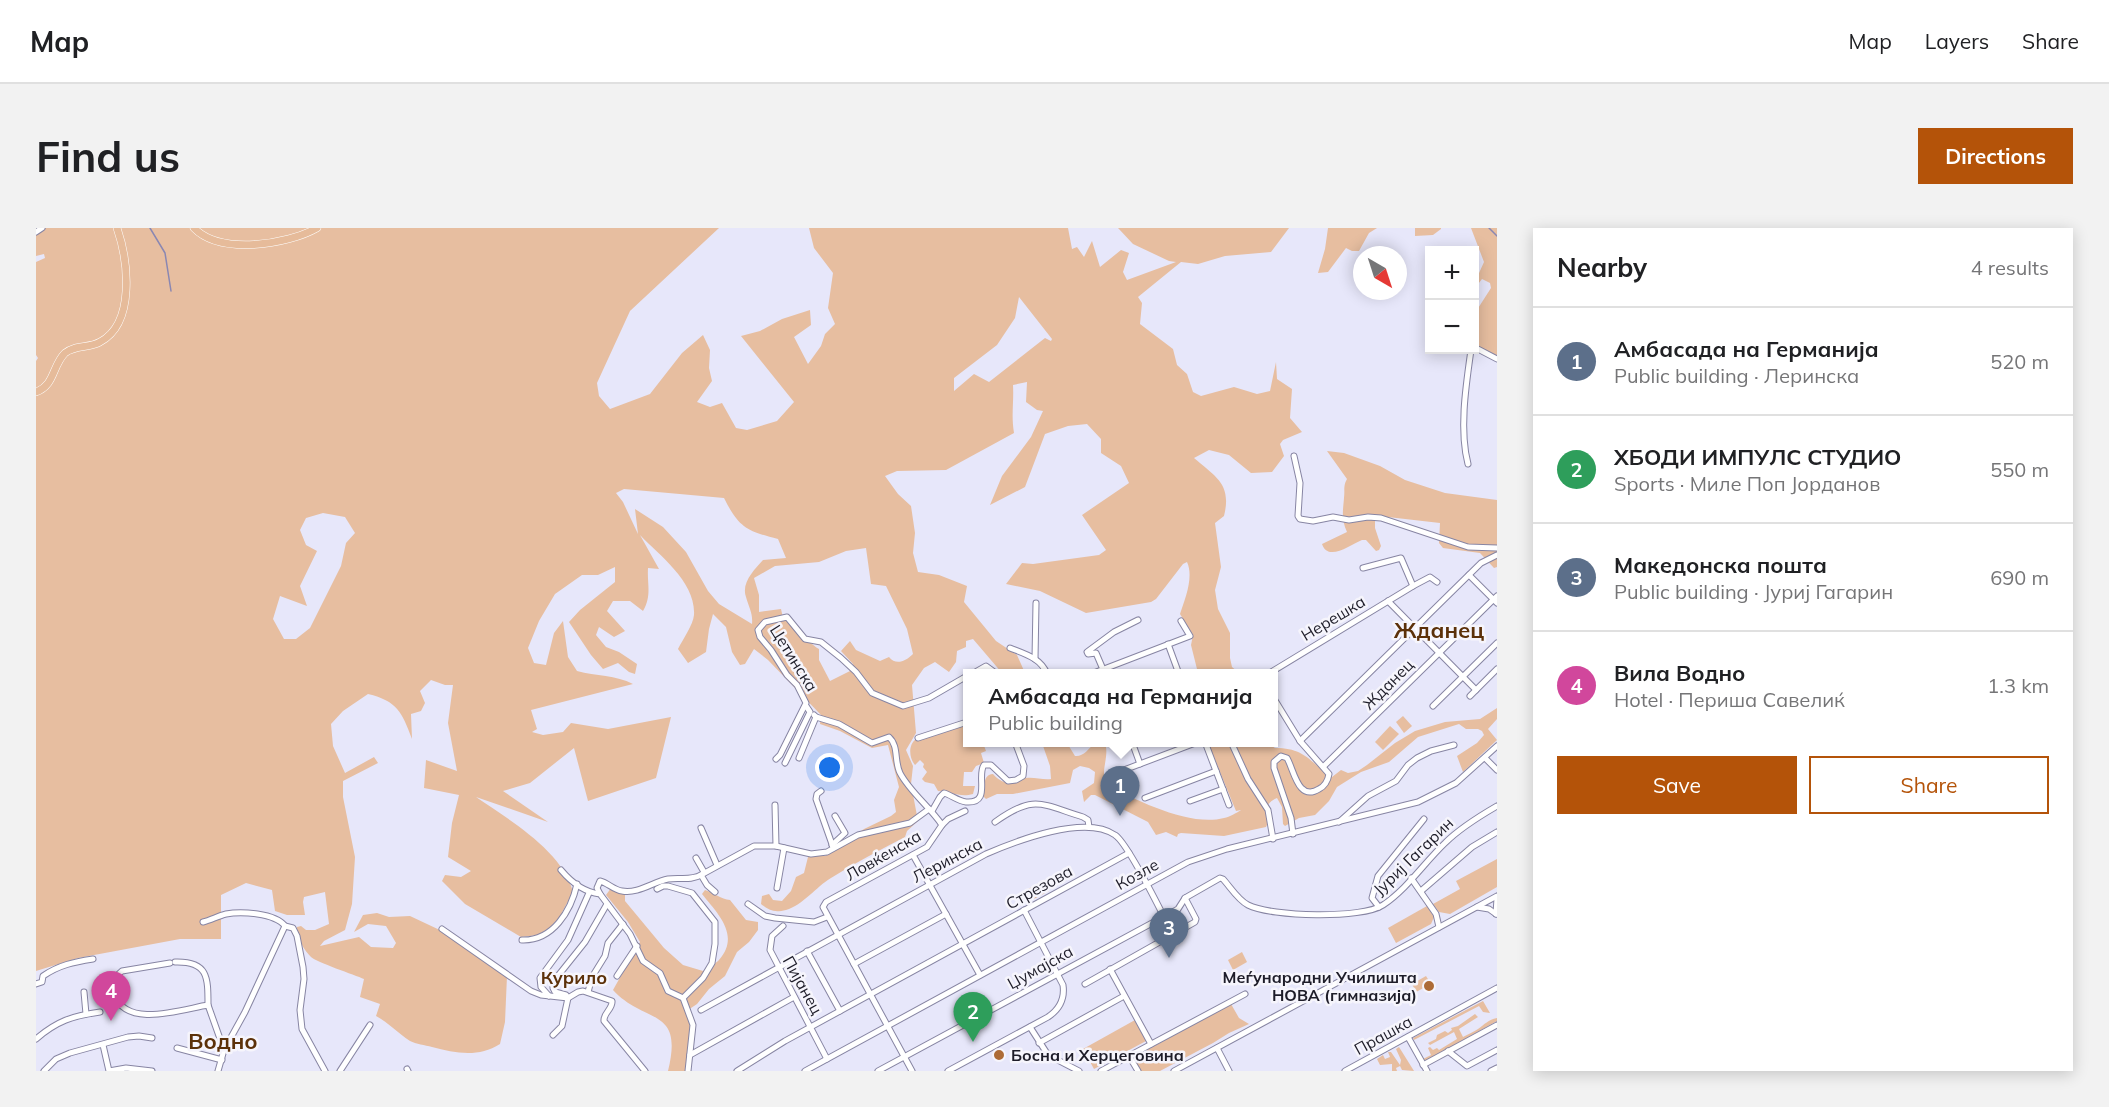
<!DOCTYPE html>
<html lang="en">
<head>
<meta charset="utf-8">
<style>
	:root { --surface:#fff; --page:#f2f2f2; --text:#202124; --muted:#757577; --line:#e0e0e0; --accent:#b45309 }
	body { margin:0; font-family:Mulish,sans-serif; background:var(--page); color:var(--text) }
	.controls { position:absolute; right:18px; top:18px; display:grid; overflow:hidden; border-radius:0px; box-shadow:0 3px 15px #0003 }
	.controls button { width:54px; height:54px; display:grid; place-items:center; padding:0; border:0; border-bottom:2px solid var(--line); background:var(--surface); color:var(--text); font:30px sans-serif }
	.compass { position:absolute; left:1317px; top:18px; width:54px; height:54px; border-radius:50%; background:var(--surface); box-shadow:0 3px 15px #0003; rotate:141deg }
	.you { position:absolute; left:794px; top:540px; width:21px; height:21px; margin:-15px; border:4px solid #fff; border-radius:50%; background:#1a73e8; box-shadow:0 0 0 9px #1a73e833 }
	.badge { display:grid; place-items:center; width:39px; height:39px; border-radius:50%; background:var(--accent); color:#fff; font-size:20px; font-weight:700 }
	.pin { position:absolute; translate:-50% -50px; filter:drop-shadow(0 2px 3px #0008) }
	.pin::after { content:''; position:absolute; top:32px; width:21px; height:18px; background:inherit; clip-path:polygon(0 0,100% 0,50% 100%) }
	.popup { position:absolute; left:927px; top:441px; width:315px; height:78px; box-sizing:border-box; display:grid; place-content:center; border-radius:0px; background:var(--surface); filter:drop-shadow(0 2px 4px #0005); font-size:20px; white-space:nowrap; color:var(--muted) }
	.popup b { font-size:22px; color:var(--text) }
	.popup::after { content:''; position:absolute; left:50%; top:100%; margin-left:-12px; border:12px solid transparent; border-top-color:var(--surface) }
	.list { margin:0; padding:0; list-style:none }
	h2 { display:flex; justify-content:space-between; align-items:center; height:78px; margin:0; padding:0 24px; font-size:26px }
	h2 small { font-size:20px; font-weight:400; color:var(--muted) }
	.list li { display:grid; grid-template-columns:39px 1fr auto; gap:18px; align-items:center; box-sizing:border-box; height:108px; padding:0 24px; border-top:2px solid var(--line) }
	.list b { display:block; font-size:22px; white-space:nowrap }
	.list p { margin:0; font-size:20px; white-space:nowrap; color:var(--muted) }
	.list em { font-size:20px; font-style:normal; color:var(--muted) }
	.actions { display:flex; gap:12px; padding:18px 24px }
	.actions a { flex:1; padding:14px 0; border:2px solid var(--accent); border-radius:0px; text-align:center; font-size:21px; color:var(--accent) }
	.actions .main { background:var(--accent); color:#fff }
	.map { position:relative; flex:none; width:1461px; height:843px; overflow:hidden; border-radius:0px }
	header { display:flex; align-items:center; gap:36px; box-sizing:border-box; height:84px; padding:0 30px; background:var(--surface); border-bottom:2px solid var(--line) }
	header strong { font-size:28px }
	nav { display:flex; gap:33px; margin-inline-start:auto; font-size:21px }
	.intro { display:flex; align-items:center; justify-content:space-between; box-sizing:border-box; height:144px; padding:0 36px }
	h1 { margin:0; font-size:42px }
	.button { padding:15px 27px; border-radius:0px; background:var(--accent); color:#fff; font-size:21px; font-weight:700 }
	main { display:flex; gap:36px; padding:0 36px }
	aside { flex:1; background:var(--surface); border-radius:0px; box-shadow:0 3px 15px #0003 }
	.map>svg:first-child { display:block }
	.green { fill:#e7bea0; fill-rule:evenodd }
	.lines { fill:none; stroke-linecap:round; stroke-linejoin:round }
	.stream { stroke:#8a87b2; stroke-width:1.5 }
	.minor-casing { stroke:#8785a3; stroke-width:7 }
	.major-casing { stroke:#fff; stroke-width:8 }
	.minor { stroke:#fff; stroke-width:5 }
	.major { stroke:#e6bb9a; stroke-width:7 }
	.poi-dot { fill:#ad6b36; stroke:#f6f5fc; stroke-width:2 }
	.labels { text-anchor:middle; dominant-baseline:central; stroke-width:5; stroke-linejoin:round; paint-order:stroke }
	.street-label { font-size:16px; fill:#1e1d29; stroke:#f6f5fc }
	.poi-label { font-size:16px; font-weight:bold; fill:#1e1d29; stroke:#f6f5fc; text-anchor:end }
	.neighbourhood-label { font-size:18px; font-weight:bold; fill:#5c3109; stroke:#f6f5fc }
	.district-label { font-size:22px; font-weight:bold; fill:#5c3109; stroke:#f6f5fc }
</style>
</head>
<body>
<header>
<strong>Map</strong>
<nav><a>Map</a><a>Layers</a><a>Share</a></nav>
</header>
<div class="intro"><h1>Find us</h1><a class="button">Directions</a></div>
<main>
<div class="map">
<svg width="1461" height="843" viewBox="0 0 1461 843">
	<rect width="100%" height="100%" fill="#e7e7fa"/>
	<g class="green">
		<path d="M0,0h683l-89,83 -33,72 2,13 11,13 40,-15 32,-41 21,-18 7,15 -1,18 3,13 -15,21 13,5 12,-4 14,25 11,2 30,-9 17,-19 -53,-66 19,-5 22,-12 28,-9 1,15 -17,12 14,27 13,-18 4,-12 10,-10 -7,-16 5,-35 -19,-25 -5,-20h259l4,21 5,-2 7,10 8,-16 8,26 21,-17 8,3 -6,19 4,8 49,-18 -7,-1 -36,-17 -15,-16h171l-18,24 -46,4 -27,8 -17,-2 -43,35 4,6 -2,21 33,25 4,16 10,9 6,18 8,4 33,-9 23,7 13,-3 6,-29 1,17 15,10 -2,29 12,14 -19,8 -3,4 4,12 -12,16 -21,1 -22,-18 -20,-5 -15,8c22,19 38,26 30,58l-9,7 6,44 -6,23 3,19 12,24v25l2,9 7,6h-41l-7,-28 2,-10 -13,-21c5,-15 14,-37 7,-52l-4,2 -27,35 -5,3 -65,11 -46,-22 -34,-7 16,-21 11,1 66,-9 7,-5 -24,-35 47,-32 -8,-17 -20,-13v-14l-14,-15 -19,2 -23,8 -20,53 -35,18 12,-29 29,-39 12,-26 -6,-1 -11,-8 1,-20 -14,3c1,17 -2,30 1,48l-68,37 -49,1 -12,5 13,18 13,12 4,27 -2,20 5,19 21,3 28,11 -3,16 32,39 21,14 8,18h-23l-29,-34 -7,2v6l-9,4 -1,11 -7,10 -14,-10 -11,6 -12,17 4,48 -10,17 7,16 -2,18 7,37 -11,10 -2,6c-25,13 -50,26 -74,41 -15,9 -28,27 -45,32 -11,3 -17,1 -25,-6l1,-8 7,-2 4,6 9,1 9,-10 5,-14 8,-4 4,-16 3,-2 14,1 39,-27 27,-13 5,-4 -2,-12 5,-13 -11,-42 -16,3 -32,-17 -20,-7 1,-9 -53,-55 -14,-11 -9,15 -5,1 -8,-13 -6,-25 -13,-13 -4,15 -3,23 -18,11 -10,-14c5,-10 15,-24 16,-34 2,-33 -34,-59 -54,-80l19,34 -11,-1c-1,17 4,27 -5,43l-13,-10h-17l-6,10 18,20 -11,6 -15,-10 -3,8 10,12 13,5 18,12 -2,10 -6,-2 -11,-9 -15,6 -12,-14 -22,-33 11,-12 35,-28v-15l-17,8h-16l-27,19 -16,27 -11,27 6,15 12,2 8,-32 9,-12 5,36 9,14c19,5 39,4 56,13l-102,26 6,19 -5,3 11,3 20,-3 8,-9 37,6 63,-12 -15,61 -68,23 -14,-53 -44,35 -27,8 45,31 -72,-25c32,22 87,54 97,95l-14,26 -10,10 -11,7 -17,2 -56,-33 -23,-23 3,-6 16,2 10,-6 -23,-14 4,-34 7,-28 -35,-7 2,-28 31,11 -9,-48 5,-38h-8l-14,-5 -11,11 5,12 -4,8 -10,3 1,25c-10,-27 -15,-38 -44,-45l-25,17 -12,13 2,22 12,27 29,-16 4,6 -35,18v16l12,60 -3,47 -7,26 -21,11 -4,5 39,-9 12,10 22,1 3,-5 -10,-17 -18,-2 -14,8 9,-17 14,-2 12,4 21,-1 34,16 63,44 -2,46 -5,22c-22,14 -45,9 -68,3 -7,-2 -16,-3 -22,-6 -12,-8 -21,-18 -34,-25l4,-12 -20,-7 4,-18c-9,-4 -48,-17 -53,-22 -7,-7 -15,-20 -14,-30l4,-1 5,4h9l14,-6 -4,-32 -21,5 -1,5 2,13h-18l-12,-4 -3,-21 -26,-7 -25,12v44h-41l-102,19 -42,13v-610l2,-3 -2,-3v-93l9,-4 -1,-4 -8,2zM983,69l33,42 -1,2 -6,-3 -56,44 -15,-8 -20,17v-13l43,-33 18,-27zM588,261l100,9c15,30 23,33 54,41l8,19 -23,2c-9,10 -22,23 -17,37 3,11 7,16 6,27l-33,-20 -11,-13 -22,-39 -23,-25 -28,-18 3,25 -15,-32 -7,-9zM287,285l22,4 10,16 -9,10 -5,23 -31,62 -14,11h-12l-11,-20 7,-23 27,10 -7,-20 17,-35 -11,-6 -6,-15 6,-12zM830,320l5,36 15,2 21,43 6,25c-7,7 -17,12 -24,3l-9,4 -24,-11 -6,-9 -9,10 12,13 1,5 -24,12 -11,-21v-11c-14,-8 -21,-25 -36,-31l-2,-9 -22,3v-17l-5,-17 21,-12 44,-4 27,-11z"/>
		<polygon points="1292,0 1341,0 1333,5 1323,23 1316,23 1310,20 1292,44 1282,45 1289,21"/>
		<polygon points="1379,0 1405,0 1405,1 1397,7 1379,8"/>
		<polygon points="1435,0 1461,0 1461,131 1439,119 1439,85 1455,60 1454,55 1446,51 1439,60 1439,54 1448,34"/>
		<path d="M1291,223l17,2 36,13 25,14 40,13 52,7v67l-3,1 -14,-15 -37,-5 -4,-5 1,-20 -61,-7 -4,4v8l6,18 -2,4 -3,1 -10,-11h-4c-12,5 -34,22 -40,4l25,-12c-6,-13 -4,-21 -3,-34 1,-8 -1,-12 3,-19z"/>
		<path d="M1461,480v11l-9,10 9,11 -34,32 -6,-16 20,-13 7,-8 -2,-4 -4,-2h-12l-7,-5 -41,13 -29,25 -28,10 -24,15 -8,14 -14,14 -16,3 -14,8 -2,-2 -1,-17 -5,-9c-18,8 -4,16 -11,29l-42,9 -43,-3 -3,1 -1,3 -11,-5 -10,3 -8,-13 -53,-27h-4l-7,7 -2,-11 12,-8 1,-11 -6,-4 -9,-2 -7,4 -3,13 -57,11h-16l-11,5 -4,-4c4,-9 0,-20 11,-21 13,14 17,6 33,4 8,-1 17,2 25,1l-1,-13 -8,-23h25l8,13c8,1 14,-7 19,-13h11c5,14 -6,29 2,42 31,16 83,42 117,33 6,-1 12,-5 17,-8l-5,1 -28,-68h60l7,5c31,0 34,14 57,29l9,-7 7,3 10,-2 9,-6 28,-22 20,-12 30,-9 35,-3z"/>
		<polygon points="1367,488 1376,498 1368,505 1360,494"/>
		<path d="M931,494v20l16,1 3,8 -5,2 3,10 -8,3 -4,6h-8l-1,14h12l-2,8c-14,4 -22,-3 -35,-3l-4,-7 -9,-2 -3,-3 5,-7 -4,-5 1,-3 -4,-4 -5,5c-6,-7 -7,-20 1,-26 6,-4 42,-14 51,-17z"/>
		<polygon points="1354,498 1363,506 1347,522 1339,514"/>
		<polygon points="1461,631 1461,659 1414,686 1403,684 1397,676 1424,661 1420,653"/>
		<polygon points="1008,652 1013,663 992,674 987,664"/>
		<path d="M575,660l14,3v10l39,47 19,17 20,6c5,-3 12,-7 16,-11 22,-25 -2,-47 -17,-66l3,-4c9,3 16,9 25,10l16,20 12,2v8l-9,12 -12,10 -12,24 -16,13 -12,15 -9,6 2,17 -4,44h-18c16,-65 -23,-46 -55,-81l27,-48 -12,-20 -22,-27z"/>
		<polygon points="1391,678 1398,689 1395,696 1360,715 1352,700"/>
		<polygon points="1206,724 1211,734 1197,742 1192,732"/>
		<polygon points="1390,748 1395,756 1380,764 1376,756"/>
		<polygon points="1447,773 1454,785 1447,784 1443,778 1378,812 1377,810"/>
		<polygon points="1195,776 1203,790 1213,796 1193,805 1177,815 1124,843 1105,843 1100,834 1102,827"/>
		<path d="M1439,786l3,3 -19,12 4,8c5,-3 11,-5 15,-8 7,-5 10,-9 19,-11v3l-71,40 -3,-2 8,-4 -3,-7 2,-1 3,3 4,-2 2,2 18,-11 -3,-7 -24,13 -2,-2 8,-4 1,-4 8,-4 3,2 4,-3 -1,-2 7,-2z"/>
		<polygon points="1099,792 1110,813 1058,841 1047,821"/>
		<polygon points="1363,819 1378,843 1366,842 1364,838 1360,840 1361,843 1356,843 1356,836 1344,837 1341,831 1347,827 1349,831 1354,829 1352,824 1355,824 1364,837 1365,832 1360,821"/>
	</g>
	<g class="lines">
		<g class="stream">
			<polyline points="114,0 129,25 135,63"/>
			<polyline points="1453,0 1461,8"/>
		</g>
		<defs>
			<g id="minor">
				<polyline points="0,4 6,0"/>
				<polyline points="1438,119 1461,131"/>
				<polyline points="1258,228 1264,255 1262,288 1264,291 1277,293 1297,289 1313,292 1332,289 1345,290 1432,319 1461,320"/>
				<path d="M1432,236c-9,-34 -2,-79 3,-114"/>
				<polyline points="1327,340 1365,330 1377,358"/>
				<polyline points="1433,347 1461,375"/>
				<polyline points="1352,373 1440,462"/>
				<polyline points="1132,416 1143,446"/>
				<path d="M974,420c15,6 31,10 37,26"/>
				<polyline points="999,431 1000,375"/>
				<polyline points="936,446 950,438 961,446"/>
				<polyline points="1055,446 1154,408 1145,393"/>
				<polyline points="1069,446 1060,425 1052,426 1051,424 1078,404 1102,392"/>
				<polyline points="1232,446 1377,358 1394,349 1401,354"/>
				<polyline points="1434,468 1461,441"/>
				<path d="M1237,469l27,44 29,33c-1,6 -4,12 -10,15 -21,13 -25,-19 -32,-31l-6,-2 -7,6v6l17,50 2,16"/>
				<polyline points="1397,478 1461,415"/>
				<path d="M780,489l23,7 33,19 17,-6c10,9 5,24 11,36 10,19 30,34 42,52l-15,22 -101,55 -3,5 89,164"/>
				<polyline points="882,510 931,494"/>
				<polyline points="1264,513 1445,335 1461,327"/>
				<polyline points="1096,514 1104,536"/>
				<polyline points="1169,514 1193,577"/>
				<polyline points="1195,514 1212,551 1232,582 1237,611"/>
				<polyline points="763,530 780,489 778,487"/>
				<polyline points="1449,530 1461,542"/>
				<polyline points="740,531 744,527 770,475 761,457 751,447 735,422 724,409 722,402 729,394 751,389 769,411 785,414 805,430 820,444 836,465 867,478 893,470 931,448"/>
				<polyline points="749,535 774,484 770,478"/>
				<polyline points="1288,538 1461,368"/>
				<polyline points="1080,545 1162,514"/>
				<polyline points="785,563 781,566 780,571 797,619"/>
				<polyline points="1109,570 1180,543"/>
				<polyline points="1154,573 1187,561"/>
				<polyline points="739,577 740,618"/>
				<path d="M896,583l8,-14 4,-4c7,2 14,8 22,9 26,2 10,-26 18,-37h7l17,16 8,-1 7,-4 1,-10 -9,-24"/>
				<path d="M959,594c39,-28 46,-18 88,-5l5,3 1,7"/>
				<polyline points="1303,594 1332,568 1360,553 1372,537 1381,530 1395,523 1418,517"/>
				<polyline points="906,597 912,591 929,583"/>
				<polyline points="665,600 681,637"/>
				<polyline points="796,617 809,605 799,588"/>
				<polyline points="877,627 944,747"/>
				<polyline points="660,630 668,644"/>
				<path d="M525,642c10,12 22,22 39,24l30,40 13,27 17,12 8,18 15,7 10,27 -5,46"/>
				<polyline points="1375,650 1400,686 1403,699"/>
				<polyline points="741,660 748,620"/>
				<polyline points="621,661 627,658 632,658 656,665 679,694 679,716 676,735 667,750 647,770"/>
				<polyline points="1385,663 1436,619 1461,604"/>
				<polyline points="679,664 671,657 665,647 718,618 740,618 775,626 791,624 822,607 874,595 893,581"/>
				<path d="M564,666l-3,-6 3,-7c8,2 14,9 22,10 16,3 31,-9 46,-12 12,-2 22,2 33,-4"/>
				<polyline points="712,676 729,688 739,690 778,694 791,689"/>
				<polyline points="1343,679 1336,670 1342,648 1388,591"/>
				<polyline points="1441,679 1453,681 1460,686"/>
				<polyline points="1460,686 1461,670"/>
				<path d="M167,694c8,-2 15,-6 23,-8 15,-3 49,-1 59,12l-40,86 -21,38 -6,21"/>
				<polyline points="249,698 257,700 261,708 267,739 268,751 264,782 266,801 289,843"/>
				<polyline points="747,698 736,708 734,722 791,831"/>
				<path d="M406,701l89,62 10,4 27,3 10,-6 5,-1 29,10c1,8 -9,12 -8,20l41,50"/>
				<path d="M486,712c31,1 49,-29 55,-56"/>
				<polyline points="771,723 804,783"/>
				<path d="M139,734c33,-1 33,15 33,43"/>
				<path d="M134,735l-48,8c-9,7 -11,14 -7,24 11,34 68,14 93,10l16,45"/>
				<polyline points="818,736 910,686"/>
				<polyline points="1074,741 1115,816"/>
				<polyline points="581,748 601,718"/>
				<path d="M0,756l6,-2 1,-6c16,-11 31,-14 50,-17"/>
				<polyline points="1049,756 1159,694 1160,691 1149,670"/>
				<polyline points="48,764 50,786"/>
				<polyline points="552,764 556,749 569,728 572,715 587,696"/>
				<polyline points="513,768 505,759 504,750 532,712 553,665"/>
				<path d="M665,782l285,-156c30,-13 99,-40 129,-19 13,8 49,82 58,100"/>
				<polyline points="994,799 1012,827 1043,843"/>
				<polyline points="517,807 526,798 532,770 530,767 519,764 517,760 517,754 549,714 571,676"/>
				<polyline points="1372,809 1391,843"/>
				<path d="M0,811c21,-18 36,-23 64,-27"/>
				<polyline points="1003,815 1088,768"/>
				<polyline points="67,817 73,843 90,840 116,843"/>
				<polyline points="141,820 186,832"/>
				<polyline points="1181,820 1193,843"/>
				<polyline points="1412,823 1431,838 1461,822"/>
				<polyline points="654,827 758,769"/>
				<polyline points="1093,828 1102,843"/>
				<polyline points="1387,837 1461,797"/>
				<polyline points="371,841 372,843"/>
				<polyline points="8,843 20,831 34,825 92,809 103,808 116,810"/>
				<polyline points="304,843 334,797"/>
				<polyline points="701,843 749,813 1093,625"/>
				<polyline points="769,843 1152,634 1191,621 1382,574 1420,555 1461,518"/>
				<path d="M842,843l300,-162 7,-11 35,-20 3,1c8,9 15,21 25,26 24,12 114,14 135,0 24,-16 41,-42 62,-62 15,-15 33,-26 52,-37"/>
				<path d="M912,843l100,-54c12,-8 17,-18 15,-32l-39,-75"/>
				<polyline points="1065,843 1209,766"/>
				<polyline points="1138,843 1461,668"/>
				<polyline points="1309,843 1461,760"/>
				<polyline points="1455,843 1461,840"/>
			</g>
			<g id="major">
				<path d="M158,0c26,27 93,17 123,0"/>
				<path d="M0,164c19,-7 16,-26 29,-39 9,-8 25,-5 35,-11 36,-19 28,-82 17,-114"/>
			</g>
		</defs>
		<use href="#minor" class="minor-casing"/>
		<use href="#major" class="major-casing"/>
		<use href="#minor" class="minor"/>
		<use href="#major" class="major"/>
	</g>
	<g class="poi-dot">
		<circle cx="1393" cy="758" r="6"/>
		<circle cx="963" cy="827" r="6"/>
	</g>
	<g class="labels">
		<g class="street-label">
			<text transform="translate(1297 390) rotate(-31)">Нерешка</text>
			<text transform="translate(758 430) rotate(58)">Цетинска</text>
			<text transform="translate(1352 456) rotate(-45)">Жданец</text>
			<text transform="translate(847 627) rotate(-30)">Ловќенска</text>
			<text transform="translate(1377 628) rotate(-44)">Јуриј Гагарин</text>
			<text transform="translate(911 632) rotate(-28)">Леринска</text>
			<text transform="translate(1101 646) rotate(-29)">Козле</text>
			<text transform="translate(1003 659) rotate(-29)">Стрезова</text>
			<text transform="translate(1004 739) rotate(-29)">Џумајска</text>
			<text transform="translate(767 757) rotate(61)">Пијанец</text>
			<text transform="translate(1347 807) rotate(-29)">Прашка</text>
		</g>
		<g class="poi-label">
			<text x="1381" y="749">Меѓународни Училишта<tspan x="1381" dy="18">НОВА (гимназија)</tspan></text>
			<text x="975" y="827" text-anchor="start">Босна и Херцеговина</text>
		</g>
		<g class="neighbourhood-label">
			<text x="538" y="749">Курило</text>
		</g>
		<g class="district-label">
			<text x="1403" y="402">Жданец</text>
			<text x="187" y="813">Водно</text>
		</g>
	</g>
</svg>
<div class="controls">
<button>+</button>
<button>−</button>
</div>
<svg class="compass" viewBox="-18 -18 36 36"><path d="M0-13l5 13h-10z" fill="#e53935"/><path d="M0 13l5-13h-10z" fill="#757577"/></svg>
<div class="you"></div>
<div class="pin badge" style="left:1084px;top:588px;background:#5c6f8a">1</div>
<div class="popup"><b>Амбасада на Германија</b>Public building</div>
<div class="pin badge" style="left:937px;top:814px;background:#2e9e5b">2</div>
<div class="pin badge" style="left:1133px;top:730px;background:#5c6f8a">3</div>
<div class="pin badge" style="left:75px;top:793px;background:#d1479c">4</div>
</div>
<aside>
<h2>Nearby<small>4 results</small></h2>
<ul class="list">
<li><span class="badge" style="background:#5c6f8a">1</span><div><b>Амбасада на Германија</b><p>Public building · Леринска</p></div><em>520 m</em></li>
<li><span class="badge" style="background:#2e9e5b">2</span><div><b>ХБОДИ ИМПУЛС СТУДИО</b><p>Sports · Миле Поп Јорданов</p></div><em>550 m</em></li>
<li><span class="badge" style="background:#5c6f8a">3</span><div><b>Македонска пошта</b><p>Public building · Јуриј Гагарин</p></div><em>690 m</em></li>
<li><span class="badge" style="background:#d1479c">4</span><div><b>Вила Водно</b><p>Hotel · Периша Савелиќ</p></div><em>1.3 km</em></li>
</ul>
<div class="actions"><a class="main">Save</a><a>Share</a></div>
</aside>
</main>
</body>
</html>
